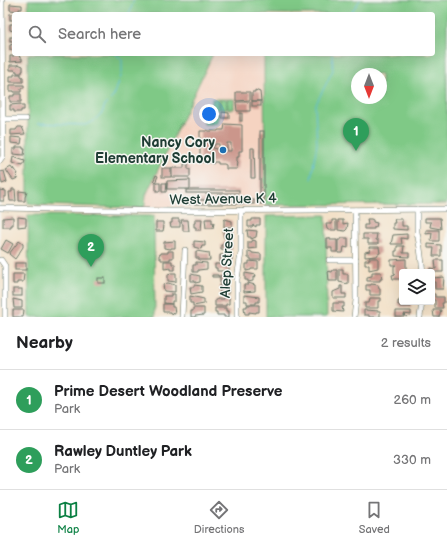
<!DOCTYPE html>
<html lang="en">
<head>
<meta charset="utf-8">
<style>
	:root { --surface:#fff; --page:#f2f2f2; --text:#202124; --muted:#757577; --line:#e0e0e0; --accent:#0b8043 }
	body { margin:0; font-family:"Balsamiq Sans",sans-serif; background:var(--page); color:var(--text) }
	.controls { position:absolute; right:12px; bottom:12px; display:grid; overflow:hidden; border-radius:4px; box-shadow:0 4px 16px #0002 }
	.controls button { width:36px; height:36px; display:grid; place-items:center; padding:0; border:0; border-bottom:1px solid var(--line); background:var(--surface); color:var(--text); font:20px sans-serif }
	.compass { position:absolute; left:351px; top:68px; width:36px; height:36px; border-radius:50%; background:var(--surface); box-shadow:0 4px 16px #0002; rotate:180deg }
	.you { position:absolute; left:209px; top:114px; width:14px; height:14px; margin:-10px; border:3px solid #fff; border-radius:50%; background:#1a73e8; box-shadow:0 0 0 6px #1a73e833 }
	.badge { display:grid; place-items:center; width:26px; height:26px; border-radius:50%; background:var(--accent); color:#fff; font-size:13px; font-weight:700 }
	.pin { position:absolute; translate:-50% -33px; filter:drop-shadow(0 1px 2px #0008) }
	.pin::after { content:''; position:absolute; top:21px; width:14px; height:12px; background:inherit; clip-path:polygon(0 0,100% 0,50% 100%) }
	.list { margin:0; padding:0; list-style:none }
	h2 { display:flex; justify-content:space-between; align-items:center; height:52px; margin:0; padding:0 16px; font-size:17px }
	h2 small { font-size:13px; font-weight:400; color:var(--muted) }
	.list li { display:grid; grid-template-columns:26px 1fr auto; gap:12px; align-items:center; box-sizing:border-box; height:60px; padding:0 16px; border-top:1px solid var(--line) }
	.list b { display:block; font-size:15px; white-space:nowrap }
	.list p { margin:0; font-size:13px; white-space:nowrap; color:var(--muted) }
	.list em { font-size:13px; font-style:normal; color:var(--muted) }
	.icon { flex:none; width:22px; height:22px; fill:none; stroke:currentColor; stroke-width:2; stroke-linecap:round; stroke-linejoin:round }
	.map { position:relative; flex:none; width:447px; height:317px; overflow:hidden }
	.search { position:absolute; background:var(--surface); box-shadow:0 4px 16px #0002; left:12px; right:12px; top:12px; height:44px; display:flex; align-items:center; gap:10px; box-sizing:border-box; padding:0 14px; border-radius:4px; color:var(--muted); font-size:15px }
	.sheet { height:172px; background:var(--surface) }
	nav { display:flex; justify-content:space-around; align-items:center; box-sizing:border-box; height:56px; border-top:1px solid var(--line); background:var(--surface); font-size:11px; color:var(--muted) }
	nav a { display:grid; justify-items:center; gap:2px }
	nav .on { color:var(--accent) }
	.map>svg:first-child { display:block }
	.built { fill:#f5d3c1 }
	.green { fill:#7fc986; stroke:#4f835d; fill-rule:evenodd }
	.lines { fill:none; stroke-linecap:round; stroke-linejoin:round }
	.stream { stroke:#5cbdda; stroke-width:1 }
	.building { fill:#cb968b; fill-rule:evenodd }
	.minor-casing { stroke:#697668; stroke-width:6 }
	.minor { stroke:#fff; stroke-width:5 }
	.poi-dot { fill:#1f6fb2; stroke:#f6f6f2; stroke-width:1.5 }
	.labels { text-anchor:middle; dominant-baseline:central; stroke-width:3; stroke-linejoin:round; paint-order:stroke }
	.poi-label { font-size:14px; font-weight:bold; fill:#1f3d34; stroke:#f6f6f2; text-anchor:end }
	.street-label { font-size:14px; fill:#1f3d34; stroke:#f6f6f2 }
</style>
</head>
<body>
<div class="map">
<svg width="447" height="317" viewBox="0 0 447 317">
	<rect width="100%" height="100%" fill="#f6f6f2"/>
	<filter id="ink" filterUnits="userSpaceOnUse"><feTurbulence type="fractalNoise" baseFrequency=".025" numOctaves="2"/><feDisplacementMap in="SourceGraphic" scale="8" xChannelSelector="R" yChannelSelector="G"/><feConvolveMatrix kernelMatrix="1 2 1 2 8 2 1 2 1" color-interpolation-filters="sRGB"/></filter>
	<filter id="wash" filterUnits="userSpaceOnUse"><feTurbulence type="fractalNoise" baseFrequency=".012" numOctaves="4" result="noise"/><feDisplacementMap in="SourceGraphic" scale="16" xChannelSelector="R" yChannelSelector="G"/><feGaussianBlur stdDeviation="0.9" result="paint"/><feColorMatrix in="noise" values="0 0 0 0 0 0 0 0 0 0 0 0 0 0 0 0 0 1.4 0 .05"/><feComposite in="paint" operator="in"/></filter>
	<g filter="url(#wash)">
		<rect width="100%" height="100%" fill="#f3e1c8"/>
		<polygon class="built" points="213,54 264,54 265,206 143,208 145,205 146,195"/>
		<g class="green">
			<path d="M28,0h419v204l-182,1 -1,-151h169v-40h-405zM357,74h24v24h-24z"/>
			<polygon points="28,54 213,54 146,195 145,205 143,208 38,205 28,203"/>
			<rect x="212" y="99" width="7" height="11"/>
			<rect x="220" y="99" width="7" height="10"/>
			<polygon points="227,99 234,99 234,109 228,109"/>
			<polygon points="203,113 210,113 211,124 204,124"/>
			<polygon points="211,113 218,113 218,123 211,124"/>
			<polygon points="28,215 154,216 155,317 29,317"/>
			<polygon points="326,215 327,317 266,317 266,216"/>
		</g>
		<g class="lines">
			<g class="stream">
				<polyline points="129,14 134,0"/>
				<polyline points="350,14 360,0"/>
				<polyline points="38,123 85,125 92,122 102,113 105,105 113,97 115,93 122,73 122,60 116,54"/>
				<polyline points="311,179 317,144 315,106 333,70 332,54"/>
			</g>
		</g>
		<g id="blocks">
			<g class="building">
				<polygon points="10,4 22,5 22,9 19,9 19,11 10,10"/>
				<rect x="10" y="14" width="4" height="6"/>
				<polygon points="10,24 14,24 14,31 10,30"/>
				<rect x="10" y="37" width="4" height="4"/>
				<polygon points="14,44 14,50 10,50 10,45"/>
				<polygon points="14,55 19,55 20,58 22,58 22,61 10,62 10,56 14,56"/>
				<polygon points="18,64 23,66 23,71 22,71 22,73 17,73 17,71 15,71 15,70 10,70 10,65 18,65"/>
				<polygon points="14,74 21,74 21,76 23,77 23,82 10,82 10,76 14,76"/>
				<polygon points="10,85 24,85 24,88 21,88 21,92 14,92 14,91 10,91"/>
				<polygon points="255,90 260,92 261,101 252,101 252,92 255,92"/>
				<polygon points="236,92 250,92 250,100 236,101"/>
				<polygon points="14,94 21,94 21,102 10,102 10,96 14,96"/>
				<rect x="252" y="101" width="9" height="5"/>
				<polygon points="236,102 250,102 250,111 237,111"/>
				<polygon points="21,104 21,106 24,106 24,110 21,110 21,112 14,112 14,110 10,110 10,105"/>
				<polygon points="222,112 229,113 229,118 222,118"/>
				<rect x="240" y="113" width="2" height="8"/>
				<path d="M225,124l17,1v26h-3v6h-2v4l1,1 -1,7h-11v-4l-2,-1h-6v-2h-4l-1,2 -4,-2 -2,2 -1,-2h-6v-16l-1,-2 1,-1v-12h6l1,-1 2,1h9v-1h6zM227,143h4v8h-4zM215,144h4v6l-6,-2z"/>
				<polygon points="18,127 22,127 25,134 11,135 11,130 16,130"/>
				<rect x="260" y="131" width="4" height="73"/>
				<polygon points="11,137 22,138 21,144 11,143"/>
				<polygon points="16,147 23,147 23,149 25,149 24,155 13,154 13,149 16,149"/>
				<polygon points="251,148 254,148 255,178 251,178"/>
				<polygon points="13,157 25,161 23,166 12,163"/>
				<polygon points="184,164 188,164 188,169 190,169 190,177 172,177 172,168 184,168"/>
				<polygon points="11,167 13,170 14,168 18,174 16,176 18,178 13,180 6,170"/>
				<rect x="162" y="168" width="9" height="9"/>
				<polygon points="4,171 7,182 2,184 0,172"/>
				<polygon points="156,175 158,176 155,183 153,182"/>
				<polygon points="190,180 190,189 167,189 167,181"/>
				<rect x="156" y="183" width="4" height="8"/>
				<polygon points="162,183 167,183 166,192 162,192"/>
				<polygon points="12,189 15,189 16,201 10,201 9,192 12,192"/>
				<polygon points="0,190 6,191 6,197 4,197 4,201 0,201"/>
				<rect x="186" y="190" width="53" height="3"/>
				<polygon points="19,191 27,192 25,197 25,201 19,201"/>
				<rect x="187" y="200" width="67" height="4"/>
				<polygon points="13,217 13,225 11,225 11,227 3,227 3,218"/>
				<polygon points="18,217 26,218 26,226 18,227"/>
				<polygon points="425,218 440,218 441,229 430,227 431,222 425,222"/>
				<polygon points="172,219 179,219 179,222 180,222 180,227 171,227 170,223 172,223"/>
				<polygon points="195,219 202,219 201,230 196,230 196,227 194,227 194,223 195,223"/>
				<polygon points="205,219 212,219 212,223 214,223 213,228 206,228"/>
				<polygon points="225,219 232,221 232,227 224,227 224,220"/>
				<polygon points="252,219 260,219 260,225 256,225 256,227 253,225 252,227 248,227 248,221 252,221"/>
				<polygon points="367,219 371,219 373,220 373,222 377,223 376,227 374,227 374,229 364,229 364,225 368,225"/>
				<polygon points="394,219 402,219 402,226 407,226 407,230 393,229 393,223 395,223"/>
				<polygon points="181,220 188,220 189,231 183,231 183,224 182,224"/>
				<polygon points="332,220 336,220 336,230 329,230 327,229 326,224 332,224"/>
				<polygon points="338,220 343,220 343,224 348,223 347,229 345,231 338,230"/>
				<polygon points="156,222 163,222 163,226 164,226 163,231 156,231"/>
				<polygon points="247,230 257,231 256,237 251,239 251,237 248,237"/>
				<polygon points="426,230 439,230 439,241 431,241 432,233 426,234"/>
				<polygon points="227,231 232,231 232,237 229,237 229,239 224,238 223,232"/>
				<polygon points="363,234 377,234 376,240 378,240 378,244 368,244 368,239 363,239"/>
				<polygon points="407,234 407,239 401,238 402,244 391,244 393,235"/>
				<polygon points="327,238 330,238 330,240 337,240 337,252 332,252 332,248 327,248"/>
				<polygon points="341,238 348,238 348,248 344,247 343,253 338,253 338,240 341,240"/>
				<polygon points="6,240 13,244 8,253 1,249"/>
				<polygon points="252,240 256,241 256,248 248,249 248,242 252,242"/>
				<polygon points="19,241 23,244 23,247 15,259 9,254"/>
				<polygon points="175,241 175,248 171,248 171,249 164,248 164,242"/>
				<polygon points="194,241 205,242 205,246 202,246 201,249 194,247"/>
				<polygon points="225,242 232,243 232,250 221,249 221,245 223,245 223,243"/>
				<polygon points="428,244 441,245 441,256 433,256 434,248 428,248"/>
				<polygon points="397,246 404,246 403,253 409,253 409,257 395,256 395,251 397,251"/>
				<polygon points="369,247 379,247 380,253 378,254 377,256 365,257 365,252 370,251"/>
				<polygon points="168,251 173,251 173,258 170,258 170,260 161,260 161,258 159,258 159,255 161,254 161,253 168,253"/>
				<polygon points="196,251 209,253 210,260 199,260 199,258 196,258"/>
				<polygon points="248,251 252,252 252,253 261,254 261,260 251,260 251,258 248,258"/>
				<polygon points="227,253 232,253 232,260 229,260 229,262 220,262 220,255 227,255"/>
				<polygon points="369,258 378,258 378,268 369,270 369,265 365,265 365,260 369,260"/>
				<polygon points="406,259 406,268 407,270 406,272 402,272 402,279 393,279 392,275 396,274 394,273 394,266 396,265 391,265 391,260"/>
				<polygon points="435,260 443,260 443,272 430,272 430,268 436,269"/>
				<polygon points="164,261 172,261 172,264 175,264 175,270 171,270 171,268 164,269"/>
				<polygon points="249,261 258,262 258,269 251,269 251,270 246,271 246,264 249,264"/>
				<polygon points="196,262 207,263 207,269 198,270 198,272 193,272 193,265 196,265"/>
				<rect x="15" y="263" width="11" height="7"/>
				<polygon points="215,264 226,264 226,266 229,266 229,273 225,273 225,271 217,271 217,268 215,268"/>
				<polygon points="339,269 343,269 343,274 348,274 348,284 339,282"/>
				<polygon points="333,270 337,270 337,281 329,281 328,271 332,272"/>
				<polygon points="372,272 381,272 382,279 380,279 380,281 367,281 367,277 372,276"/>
				<polygon points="171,273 176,273 176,282 168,281 168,274"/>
				<polygon points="245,273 256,275 255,278 253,277 253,281 248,282 248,280 245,280"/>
				<polygon points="13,274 24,274 23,282 17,282 17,284 13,284"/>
				<polygon points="191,274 200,276 200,282 195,283 195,281 191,281"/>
				<polygon points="212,275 218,275 218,276 229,276 229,282 222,284 220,283 220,277 212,277"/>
				<polygon points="444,277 443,289 435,289 435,282 432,282 432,278"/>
				<rect x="98" y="278" width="7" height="5"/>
				<polygon points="168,283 175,285 175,292 164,291 163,284"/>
				<polygon points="248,283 255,285 255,291 244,292 244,285 248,285"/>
				<polygon points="371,284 378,285 379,289 380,289 380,295 370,295 370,290 366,290 366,285 371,285"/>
				<polygon points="194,285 202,286 202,292 191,294 190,287 194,287"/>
				<polygon points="220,285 225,286 225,287 228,287 229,294 220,294"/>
				<polygon points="340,286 342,286 342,294 346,294 346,298 333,298 333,292 340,289"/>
				<rect x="13" y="289" width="9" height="7"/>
				<polygon points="171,294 175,294 175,301 172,301 172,304 164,303 164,296 171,296"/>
				<polygon points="432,294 435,294 435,297 444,297 444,303 442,303 443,308 435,308 435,300 432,300"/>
				<polygon points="244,295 259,297 259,302 256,302 256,304 247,304 247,301 244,301"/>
				<polygon points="190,296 204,299 204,304 193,306 193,303 190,303"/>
				<polygon points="224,297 229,297 229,304 226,304 226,306 215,306 215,300 217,300 217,299 224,299"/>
				<polygon points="370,298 381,298 381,301 378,301 378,308 365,308 365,303 369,303"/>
				<polygon points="400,298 402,298 402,302 411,303 411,307 400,307 400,305 398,305 398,301 400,301"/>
				<polygon points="13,299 22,301 22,308 14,308"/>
				<polygon points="333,303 344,303 344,307 342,307 343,312 333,311"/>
				<polygon points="163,304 172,304 172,307 174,307 175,314 170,313 170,312 163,312"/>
				<polygon points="247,305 259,305 259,312 256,312 256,313 249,312 249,314 245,314 244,307 247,307"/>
				<polygon points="193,308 204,308 204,315 195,316 195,317 191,317 191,311 193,311"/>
				<polygon points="215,308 226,308 226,311 229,311 229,317 224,317 224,315 217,315 217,312 215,312"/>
				<polygon points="13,310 24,310 23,317 13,317"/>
				<polygon points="364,310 380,311 380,317 369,317 369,315 364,315"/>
				<polygon points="433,310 441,310 439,317 434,317"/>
				<polygon points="396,311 411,311 411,315 404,314 407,317 404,315 404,317 396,317"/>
			</g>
		</g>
	</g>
	<g filter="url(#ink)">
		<use href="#blocks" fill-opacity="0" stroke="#697668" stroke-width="1"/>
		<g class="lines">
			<defs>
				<g id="minor">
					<polyline points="3,119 26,119"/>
					<polyline points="0,161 3,157 2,0"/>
					<polyline points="0,208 171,211 447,209"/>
					<polyline points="417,209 417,232 420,248 423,272"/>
					<polyline points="0,260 1,260 5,266 5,317"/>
					<polyline points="329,260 356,260"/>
					<polyline points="182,317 185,250"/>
					<polyline points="237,317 237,279 241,253 241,210"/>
					<polyline points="354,317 356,300 355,210"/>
					<polyline points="420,317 422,302"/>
				</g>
			</defs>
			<use href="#minor" class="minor-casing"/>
			<use href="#minor" class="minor"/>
		</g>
	</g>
	<circle class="poi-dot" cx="223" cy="150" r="4"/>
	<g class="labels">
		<g class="poi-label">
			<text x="215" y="142">Nancy Cory<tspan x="215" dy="16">Elementary School</tspan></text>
		</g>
		<g class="street-label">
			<text transform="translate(223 199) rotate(-1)">West Avenue K 4</text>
			<text transform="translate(227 263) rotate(-87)">Alep Street</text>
		</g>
	</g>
</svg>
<div class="controls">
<button><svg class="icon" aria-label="layers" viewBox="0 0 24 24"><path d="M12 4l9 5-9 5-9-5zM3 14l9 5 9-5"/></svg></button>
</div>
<svg class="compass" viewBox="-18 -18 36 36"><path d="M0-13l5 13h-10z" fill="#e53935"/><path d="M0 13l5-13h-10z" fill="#757577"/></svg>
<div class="you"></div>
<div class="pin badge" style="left:356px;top:151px;background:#2e9e5b">1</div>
<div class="pin badge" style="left:91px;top:267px;background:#2e9e5b">2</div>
<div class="search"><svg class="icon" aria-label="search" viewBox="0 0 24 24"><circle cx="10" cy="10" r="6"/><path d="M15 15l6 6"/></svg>Search here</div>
</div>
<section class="sheet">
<h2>Nearby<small>2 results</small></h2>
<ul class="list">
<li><span class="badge" style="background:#2e9e5b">1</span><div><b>Prime Desert Woodland Preserve</b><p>Park</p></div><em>260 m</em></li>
<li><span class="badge" style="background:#2e9e5b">2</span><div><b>Rawley Duntley Park</b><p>Park</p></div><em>330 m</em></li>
</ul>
</section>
<nav>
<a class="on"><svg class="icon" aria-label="map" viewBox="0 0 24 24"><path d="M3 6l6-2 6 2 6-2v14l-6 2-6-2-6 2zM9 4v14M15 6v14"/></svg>Map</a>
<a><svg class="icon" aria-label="directions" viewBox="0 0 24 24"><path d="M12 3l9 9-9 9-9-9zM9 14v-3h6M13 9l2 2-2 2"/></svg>Directions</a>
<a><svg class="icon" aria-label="saved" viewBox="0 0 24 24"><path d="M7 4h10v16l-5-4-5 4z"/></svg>Saved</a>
</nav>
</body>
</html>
